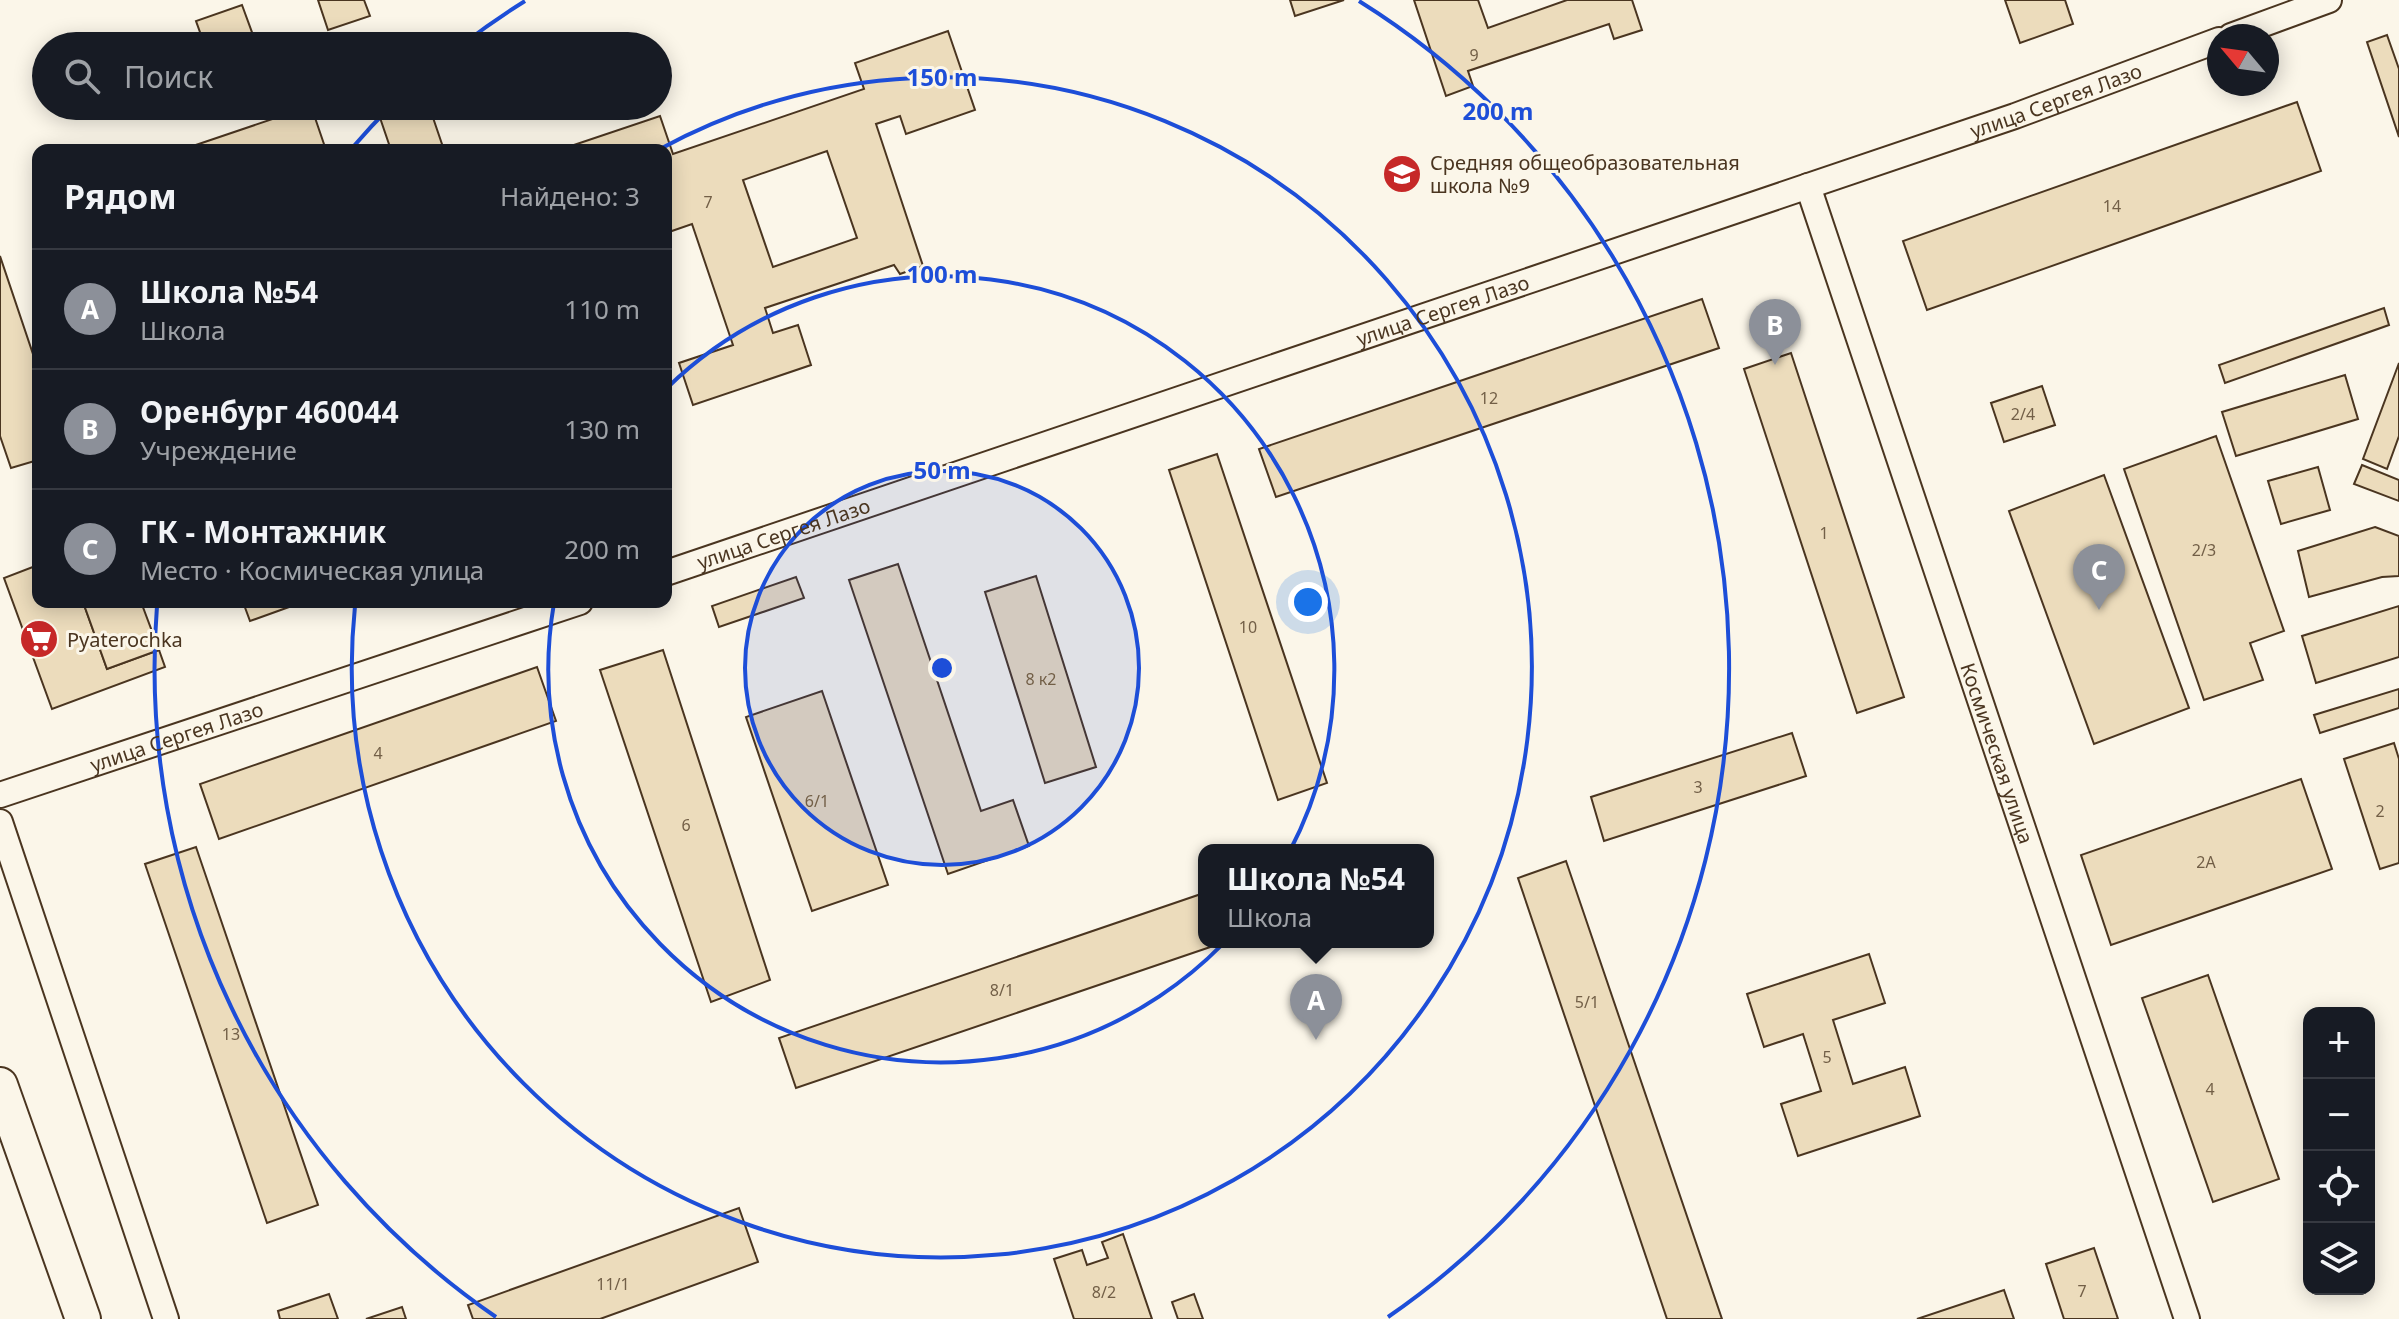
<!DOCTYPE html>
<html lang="ru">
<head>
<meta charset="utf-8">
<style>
	:root { --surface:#171b24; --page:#242831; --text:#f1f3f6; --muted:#9ea1a6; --line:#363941; --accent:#8c9099 }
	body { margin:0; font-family:"Noto Sans",sans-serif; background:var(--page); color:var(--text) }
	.controls { position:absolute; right:24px; bottom:24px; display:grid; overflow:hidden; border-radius:16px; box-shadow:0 4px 20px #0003 }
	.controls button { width:72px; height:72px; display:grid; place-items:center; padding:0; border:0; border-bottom:2px solid var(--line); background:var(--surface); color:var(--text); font:40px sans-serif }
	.compass { position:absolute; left:2207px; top:24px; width:72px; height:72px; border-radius:50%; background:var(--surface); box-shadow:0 4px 20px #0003; rotate:299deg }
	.you { position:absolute; left:1308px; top:602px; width:28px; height:28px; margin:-20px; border:6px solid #fff; border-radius:50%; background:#1a73e8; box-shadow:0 0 0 12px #1a73e833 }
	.badge { display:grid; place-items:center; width:52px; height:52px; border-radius:50%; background:var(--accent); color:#fff; font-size:26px; font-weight:700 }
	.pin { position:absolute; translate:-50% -66px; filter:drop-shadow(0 2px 4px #0008) }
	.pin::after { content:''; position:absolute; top:42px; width:28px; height:24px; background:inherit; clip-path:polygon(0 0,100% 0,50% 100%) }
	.popup { position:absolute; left:1198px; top:844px; width:236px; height:104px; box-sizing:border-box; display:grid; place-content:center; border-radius:16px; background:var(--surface); filter:drop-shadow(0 2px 6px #0005); font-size:26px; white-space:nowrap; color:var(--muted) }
	.popup b { font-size:30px; color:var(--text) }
	.popup::after { content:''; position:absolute; left:50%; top:100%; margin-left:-16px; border:16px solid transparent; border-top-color:var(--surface) }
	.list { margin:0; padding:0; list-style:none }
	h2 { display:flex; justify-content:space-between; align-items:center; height:104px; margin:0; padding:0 32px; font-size:34px }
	h2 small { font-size:26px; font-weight:400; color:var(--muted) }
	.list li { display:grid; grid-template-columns:52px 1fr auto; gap:24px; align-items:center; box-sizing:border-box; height:120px; padding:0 32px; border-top:2px solid var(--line) }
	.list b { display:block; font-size:30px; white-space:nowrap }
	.list p { margin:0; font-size:26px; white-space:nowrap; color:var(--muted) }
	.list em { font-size:26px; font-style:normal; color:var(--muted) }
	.icon { flex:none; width:44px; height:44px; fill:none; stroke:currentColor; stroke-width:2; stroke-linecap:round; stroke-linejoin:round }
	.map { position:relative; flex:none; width:2399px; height:1319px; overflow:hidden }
	.search { position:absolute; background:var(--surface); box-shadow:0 4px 20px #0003; left:32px; top:32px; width:640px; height:88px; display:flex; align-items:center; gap:20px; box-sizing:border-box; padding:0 28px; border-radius:44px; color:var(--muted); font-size:30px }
	.panel { position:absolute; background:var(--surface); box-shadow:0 4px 20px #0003; left:32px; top:144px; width:640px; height:464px; border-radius:16px }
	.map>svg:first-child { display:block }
	.building { fill:#ecdcbc; stroke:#4a3520; stroke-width:2; fill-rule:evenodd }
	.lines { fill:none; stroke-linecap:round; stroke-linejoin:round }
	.street-casing { stroke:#4a3520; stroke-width:28 }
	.secondary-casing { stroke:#4a3520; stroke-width:38 }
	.street { stroke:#fbf6e9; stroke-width:24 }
	.secondary { stroke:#fbf6e9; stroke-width:34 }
	.ring { fill:none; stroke:#1d4ed8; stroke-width:4 }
	.labels { text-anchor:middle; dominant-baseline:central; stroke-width:6; stroke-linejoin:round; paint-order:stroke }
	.number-label { font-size:16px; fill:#725f47 }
	.street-label { font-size:20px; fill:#4a3520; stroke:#fbf6e9 }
	.poi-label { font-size:20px; fill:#4a3520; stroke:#fbf6e9; text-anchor:start }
	.centre { fill:#1d4ed8; stroke:#fbf6e9; stroke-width:4 }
	.ring-label { font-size:24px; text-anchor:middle; font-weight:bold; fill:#1d4ed8; stroke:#fbf6e9; stroke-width:6; stroke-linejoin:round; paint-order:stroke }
</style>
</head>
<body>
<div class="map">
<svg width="2399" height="1319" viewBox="0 0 2399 1319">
	<rect width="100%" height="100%" fill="#fbf6e9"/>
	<g class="building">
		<polygon points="318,0 364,0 370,16 328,30"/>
		<polygon points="1290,0 1344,0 1295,16"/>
		<polygon points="1414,0 1478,0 1488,28 1567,0 1632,0 1642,30 1614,39 1609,24 1468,71 1473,86 1446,96"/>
		<polygon points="2005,0 2065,0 2073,24 2020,43"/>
		<polygon points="242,5 257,46 205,46 196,21"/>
		<path d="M948,31l27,79 -69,24 -6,-18 -24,8 47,142 -23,8 -6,-9 -129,43 8,25 25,-8 13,40 -118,40 -14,-42 54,-18 -41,-121 -26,9v-83h-107l101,-34 13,38 191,-65 -9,-26zM827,151l30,87 -84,29 -30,-87z"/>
		<polygon points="2387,35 2399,69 2399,137 2367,42"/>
		<polygon points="2297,102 2321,171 1927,310 1903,241"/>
		<polygon points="311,106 326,150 181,150"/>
		<polygon points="376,106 429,106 444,150 391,150"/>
		<polygon points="0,256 38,369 38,460 11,468 0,436"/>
		<polygon points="1702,299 1719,348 1276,497 1259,449"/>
		<polygon points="2384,308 2389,325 2225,383 2219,365"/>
		<polygon points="1791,353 1904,697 1857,713 1744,369"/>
		<polygon points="2399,363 2399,436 2387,469 2363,459"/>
		<polygon points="2345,375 2358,419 2236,456 2222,412"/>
		<polygon points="2042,386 2055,425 2004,442 1991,403"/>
		<polygon points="2216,436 2284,631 2250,643 2263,680 2204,700 2124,469"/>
		<polygon points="1217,454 1327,783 1278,800 1169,470"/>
		<polygon points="2362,465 2399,480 2399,501 2354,484"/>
		<polygon points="2318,467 2330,510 2281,524 2268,481"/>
		<polygon points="2104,475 2189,708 2094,744 2009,511"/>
		<polygon points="2375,527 2399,536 2399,576 2382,577 2309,597 2298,551"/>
		<polygon points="898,564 981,811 1013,800 1029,846 948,874 849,580"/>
		<polygon points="38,565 38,602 83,602 107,669 159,650 165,667 52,709 4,578"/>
		<polygon points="1036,576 1096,767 1045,783 985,592"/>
		<polygon points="796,577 804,598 719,627 712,606"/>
		<polygon points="83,602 141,602 159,650 107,669"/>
		<polygon points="243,602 303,602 250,621"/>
		<polygon points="2399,606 2399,657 2316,683 2302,636"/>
		<polygon points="663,650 770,980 711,1002 600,670"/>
		<polygon points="537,667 556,721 219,839 200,784"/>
		<polygon points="2399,689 2399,708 2320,733 2314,715"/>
		<polygon points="822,691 888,885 812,911 746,717"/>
		<polygon points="1792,733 1806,776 1604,841 1591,797"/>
		<polygon points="2394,743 2399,759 2399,863 2380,869 2344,759"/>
		<polygon points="2301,779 2332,869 2111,945 2081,855"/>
		<polygon points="196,847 318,1205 267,1223 145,864"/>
		<polygon points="1566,861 1722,1319 1667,1319 1518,878"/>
		<polygon points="1204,893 1204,942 1225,942 796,1088 779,1038"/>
		<polygon points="1869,954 1885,1003 1833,1020 1853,1084 1905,1067 1920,1116 1798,1156 1781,1104 1821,1091 1803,1034 1764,1047 1747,994"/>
		<polygon points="2208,975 2279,1179 2213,1202 2142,998"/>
		<polygon points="739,1208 758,1262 600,1319 473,1319 468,1305"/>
		<polygon points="1123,1234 1152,1319 1074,1319 1054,1259 1082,1250 1087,1265 1108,1258 1102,1242"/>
		<polygon points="2094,1248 2118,1319 2064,1319 2046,1264"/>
		<polygon points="2004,1290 2014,1319 1917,1319"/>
		<polygon points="329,1294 338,1319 280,1319 278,1311"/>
		<polygon points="1194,1294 1203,1319 1178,1319 1172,1302"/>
		<polygon points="402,1307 406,1319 366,1319"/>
	</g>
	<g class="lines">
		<defs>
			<g id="street">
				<polyline points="2231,36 2329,0"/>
				<path id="s1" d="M1808,186l379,1133"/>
				<path id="s2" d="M666,573l1349,-457 204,-76"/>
				<path id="s3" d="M0,795l580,-193"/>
				<polyline points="0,822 166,1319"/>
			</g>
			<polyline id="secondary" points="0,1085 83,1319"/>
		</defs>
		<use href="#street" class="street-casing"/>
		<use href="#secondary" class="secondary-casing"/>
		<use href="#street" class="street"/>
		<use href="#secondary" class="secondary"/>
	</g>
	<circle cx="942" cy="668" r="197" fill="#1d4ed8" fill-opacity=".12"/>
	<g class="ring">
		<circle cx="942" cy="668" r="197"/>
		<path d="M667 388A393 393 0 1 1 554 603"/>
		<path d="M660 149A590 590 0 1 1 355 606"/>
		<path d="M496 1317A787 787 0 0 1 157 606M353 147A787 787 0 0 1 390 107M463 44A787 787 0 0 1 525 1M1359 1A787 787 0 0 1 1388 1317"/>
	</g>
	<defs>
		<symbol id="school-disc" viewBox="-11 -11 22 22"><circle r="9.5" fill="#c62828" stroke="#fbf6e9"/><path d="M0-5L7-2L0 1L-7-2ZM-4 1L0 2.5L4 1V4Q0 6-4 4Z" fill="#fff"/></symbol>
		<symbol id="supermarket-disc" viewBox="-11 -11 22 22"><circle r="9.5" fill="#c62828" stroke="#fbf6e9"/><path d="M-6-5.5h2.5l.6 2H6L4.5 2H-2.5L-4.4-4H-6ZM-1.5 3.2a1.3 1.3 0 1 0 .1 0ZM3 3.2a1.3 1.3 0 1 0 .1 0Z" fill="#fff"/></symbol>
	</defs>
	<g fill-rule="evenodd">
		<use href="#school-disc" x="1380" y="152" width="44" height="44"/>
		<use href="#supermarket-disc" x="17" y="617" width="44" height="44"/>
	</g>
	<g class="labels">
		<g class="number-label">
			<text x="1474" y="55">9</text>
			<text x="708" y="202">7</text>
			<text x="2112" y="206">14</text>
			<text x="1489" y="398">12</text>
			<text x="2023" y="414">2/4</text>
			<text x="1824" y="533">1</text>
			<text x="2204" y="550">2/3</text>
			<text x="1248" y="627">10</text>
			<text x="1041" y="679">8 к2</text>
			<text x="378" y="753">4</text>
			<text x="1698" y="787">3</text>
			<text x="817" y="801">6/1</text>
			<text x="2380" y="811">2</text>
			<text x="686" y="825">6</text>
			<text x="2206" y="862">2А</text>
			<text x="1002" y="990">8/1</text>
			<text x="1587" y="1002">5/1</text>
			<text x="231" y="1034">13</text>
			<text x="1827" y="1057">5</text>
			<text x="2210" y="1089">4</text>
			<text x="613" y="1284">11/1</text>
			<text x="2082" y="1291">7</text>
			<text x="1104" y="1292">8/2</text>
		</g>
		<g class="street-label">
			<text stroke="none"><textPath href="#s2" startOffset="1468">улица Сергея Лазо</textPath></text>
			<text stroke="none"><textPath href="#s2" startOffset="820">улица Сергея Лазо</textPath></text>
			<text stroke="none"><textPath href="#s2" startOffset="124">улица Сергея Лазо</textPath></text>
			<text stroke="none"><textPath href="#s3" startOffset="186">улица Сергея Лазо</textPath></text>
			<text stroke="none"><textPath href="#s1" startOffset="598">Космическая улица</textPath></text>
		</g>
		<g class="poi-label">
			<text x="1430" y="162">Средняя общеобразовательная<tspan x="1430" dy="23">школа №9</tspan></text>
			<text x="67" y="639">Pyaterochka</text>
		</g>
	</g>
	<circle cx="942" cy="668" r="12" class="centre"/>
	<g class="ring-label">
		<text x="942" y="86">150 m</text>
		<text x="1498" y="120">200 m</text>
		<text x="942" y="283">100 m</text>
		<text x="942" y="479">50 m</text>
	</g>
</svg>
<div class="controls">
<button>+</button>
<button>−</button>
<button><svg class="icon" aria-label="locate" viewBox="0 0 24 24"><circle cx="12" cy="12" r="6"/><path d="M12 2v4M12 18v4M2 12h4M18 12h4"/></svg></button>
<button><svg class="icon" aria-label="layers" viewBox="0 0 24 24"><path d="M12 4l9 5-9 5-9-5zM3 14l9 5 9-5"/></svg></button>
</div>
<svg class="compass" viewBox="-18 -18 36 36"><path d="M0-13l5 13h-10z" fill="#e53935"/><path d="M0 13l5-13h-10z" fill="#9ea1a6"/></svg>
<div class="you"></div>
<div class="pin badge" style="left:1316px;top:1040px">A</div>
<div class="popup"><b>Школа №54</b>Школа</div>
<div class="pin badge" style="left:1775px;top:365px">B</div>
<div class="pin badge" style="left:2099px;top:610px">C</div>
<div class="search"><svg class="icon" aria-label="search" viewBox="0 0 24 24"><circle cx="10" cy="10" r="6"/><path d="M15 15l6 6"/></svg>Поиск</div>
<section class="panel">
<h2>Рядом<small>Найдено: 3</small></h2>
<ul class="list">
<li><span class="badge">A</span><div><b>Школа №54</b><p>Школа</p></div><em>110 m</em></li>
<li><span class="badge">B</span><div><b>Оренбург 460044</b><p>Учреждение</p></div><em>130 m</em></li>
<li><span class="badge">C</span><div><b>ГК - Монтажник</b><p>Место · Космическая улица</p></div><em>200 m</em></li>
</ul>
</section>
</div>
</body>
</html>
